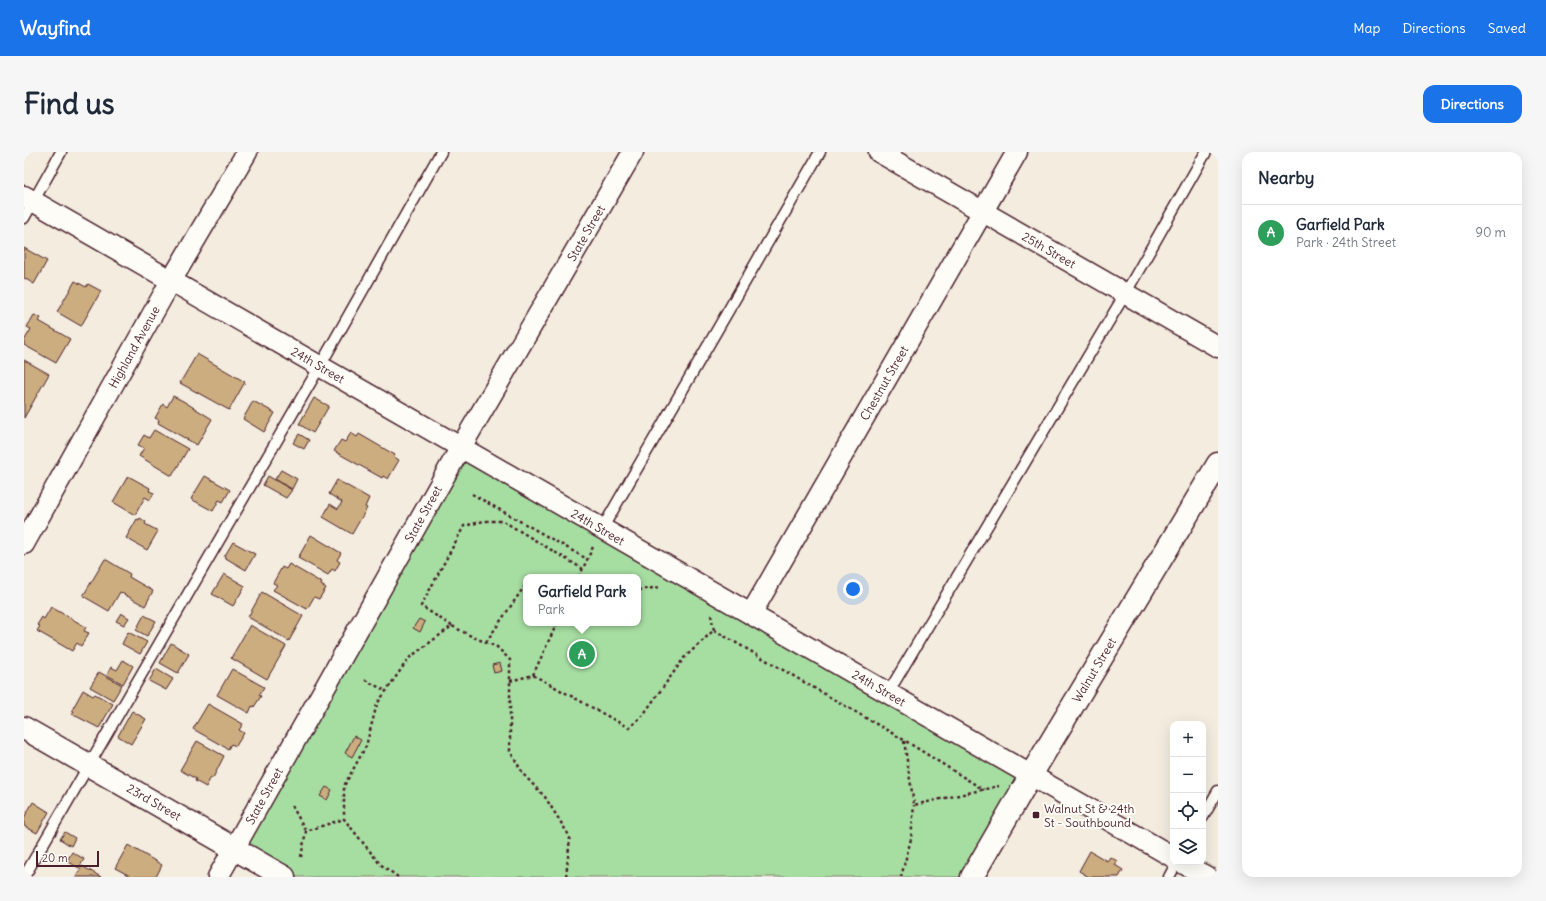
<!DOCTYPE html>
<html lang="en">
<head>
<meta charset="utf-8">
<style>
	:root { --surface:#fff; --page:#f6f6f7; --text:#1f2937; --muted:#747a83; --line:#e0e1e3; --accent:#1a73e8 }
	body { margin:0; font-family:Delius,sans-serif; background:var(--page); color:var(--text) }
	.controls { position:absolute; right:12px; bottom:12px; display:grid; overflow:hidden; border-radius:8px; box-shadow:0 4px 16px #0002 }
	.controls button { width:36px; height:36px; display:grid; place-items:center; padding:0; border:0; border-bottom:1px solid var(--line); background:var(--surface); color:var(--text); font:20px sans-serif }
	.scale { position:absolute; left:12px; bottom:10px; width:63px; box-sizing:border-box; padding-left:4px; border:2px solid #4a1f2b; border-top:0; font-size:11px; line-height:14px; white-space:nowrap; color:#4a1f2b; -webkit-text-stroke:3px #fdfcf7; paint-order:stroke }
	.you { position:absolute; left:829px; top:437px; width:14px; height:14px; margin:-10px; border:3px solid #fff; border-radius:50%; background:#1a73e8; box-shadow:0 0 0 6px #1a73e833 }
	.badge { display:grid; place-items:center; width:26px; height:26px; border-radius:50%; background:var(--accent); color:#fff; font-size:13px; font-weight:700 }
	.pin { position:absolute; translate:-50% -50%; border:2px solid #fff; box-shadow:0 1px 4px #0006 }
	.popup { position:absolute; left:499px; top:422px; width:118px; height:52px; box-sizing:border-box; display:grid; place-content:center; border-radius:8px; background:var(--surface); filter:drop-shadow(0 1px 3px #0005); font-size:13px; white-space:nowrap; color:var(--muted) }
	.popup b { font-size:15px; color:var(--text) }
	.popup::after { content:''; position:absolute; left:50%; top:100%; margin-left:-8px; border:8px solid transparent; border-top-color:var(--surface) }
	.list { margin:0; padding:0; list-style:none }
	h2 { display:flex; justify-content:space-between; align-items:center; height:52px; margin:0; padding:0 16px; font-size:17px }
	h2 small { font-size:13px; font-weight:400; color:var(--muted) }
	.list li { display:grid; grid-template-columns:26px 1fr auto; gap:12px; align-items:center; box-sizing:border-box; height:56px; padding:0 16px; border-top:1px solid var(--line) }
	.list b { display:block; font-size:15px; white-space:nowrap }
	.list p { margin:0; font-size:13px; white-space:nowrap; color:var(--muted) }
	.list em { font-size:13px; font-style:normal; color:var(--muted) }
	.icon { flex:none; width:22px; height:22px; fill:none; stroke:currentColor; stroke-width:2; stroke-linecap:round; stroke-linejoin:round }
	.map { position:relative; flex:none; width:1194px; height:725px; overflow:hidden; border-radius:12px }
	header { display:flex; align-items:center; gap:24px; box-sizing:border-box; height:56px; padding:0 20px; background:var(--accent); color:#fff }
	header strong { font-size:19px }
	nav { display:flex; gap:22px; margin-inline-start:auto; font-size:14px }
	.intro { display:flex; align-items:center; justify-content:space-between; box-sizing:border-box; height:96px; padding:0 24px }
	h1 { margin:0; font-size:28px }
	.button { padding:10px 18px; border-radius:12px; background:var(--accent); color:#fff; font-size:14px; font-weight:700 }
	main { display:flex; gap:24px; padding:0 24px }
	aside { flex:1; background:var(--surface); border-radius:12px; box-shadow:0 4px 16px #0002 }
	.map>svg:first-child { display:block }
	.green { fill:#a6dea2; stroke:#787e66; fill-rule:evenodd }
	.building { fill:#cbad7f; stroke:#4a1f2b }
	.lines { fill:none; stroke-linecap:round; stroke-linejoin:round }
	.lane-casing { stroke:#4a1f2b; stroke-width:13 }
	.street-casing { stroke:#4a1f2b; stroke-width:23 }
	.secondary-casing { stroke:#4a1f2b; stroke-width:25 }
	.path { stroke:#4a1f2b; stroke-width:2.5; stroke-dasharray:3 3; stroke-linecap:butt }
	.lane { stroke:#fdfcf7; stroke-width:10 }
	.street { stroke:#fdfcf7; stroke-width:20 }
	.secondary { stroke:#fdfcf7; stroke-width:22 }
	.poi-dot { fill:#4a1f2b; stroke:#fdfcf7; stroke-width:1.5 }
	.labels { text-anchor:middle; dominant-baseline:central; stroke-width:4; stroke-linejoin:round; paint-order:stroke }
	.street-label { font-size:12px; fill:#4a1f2b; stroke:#fdfcf7 }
	.poi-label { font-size:12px; fill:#4a1f2b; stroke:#fdfcf7; text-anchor:start }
</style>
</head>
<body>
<header>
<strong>Wayfind</strong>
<nav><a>Map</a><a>Directions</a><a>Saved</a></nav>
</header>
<div class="intro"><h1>Find us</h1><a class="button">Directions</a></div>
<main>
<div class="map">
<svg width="1194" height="725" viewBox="0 0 1194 725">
	<rect width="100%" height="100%" fill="#f3ecdf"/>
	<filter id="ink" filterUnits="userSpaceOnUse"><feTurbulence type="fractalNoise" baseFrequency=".025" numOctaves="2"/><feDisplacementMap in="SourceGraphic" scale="8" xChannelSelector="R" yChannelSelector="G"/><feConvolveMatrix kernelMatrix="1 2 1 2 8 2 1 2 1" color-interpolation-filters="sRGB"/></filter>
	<g filter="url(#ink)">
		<path class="green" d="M437,295l570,328 -59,102h-688l-50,-29zM502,425h112v46h-112z"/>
		<g class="building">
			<polygon points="0,96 23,109 10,132 0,126"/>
			<polygon points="51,129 62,135 64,132 77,139 57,174 33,160"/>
			<polygon points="10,163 17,166 15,169 46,187 32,211 0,193 0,189 7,177 3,175"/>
			<polygon points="173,202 221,230 205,258 156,231"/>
			<polygon points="0,208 25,222 0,266"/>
			<polygon points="149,244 159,249 188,267 173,293 134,271 135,268 131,266 139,252 143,255"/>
			<polygon points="290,246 305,254 289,281 275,272"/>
			<polygon points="229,249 251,261 240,280 219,267"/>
			<polygon points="130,278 164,297 148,324 115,304 120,296 114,293 120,283 125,286"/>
			<polygon points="327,281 333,285 335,282 371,303 370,305 375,308 364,327 359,324 358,326 310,299 317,288 321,290"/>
			<polygon points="275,282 285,288 280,297 269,291"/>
			<polygon points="257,318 273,327 268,337 251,327"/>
			<polygon points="104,324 126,336 125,339 130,341 126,348 121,345 111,363 89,350"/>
			<polygon points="181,324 206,338 199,350 195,348 189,359 167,347"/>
			<polygon points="244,324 268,338 262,346 239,333"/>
			<polygon points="313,328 345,346 341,355 343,356 328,382 299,365 306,352 314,357 318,350 305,342"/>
			<polygon points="116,366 122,370 121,372 134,379 123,398 102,386 113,367 115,368"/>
			<polygon points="287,383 317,401 313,408 316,410 311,419 308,417 304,423 274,406"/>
			<polygon points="209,390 231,402 222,418 200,405"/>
			<polygon points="81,407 106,422 105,425 129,439 121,454 96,440 85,459 59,444"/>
			<polygon points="265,412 298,431 297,433 302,436 295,447 290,445 283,457 249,438 253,433 249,431 258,415 262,417"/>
			<polygon points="200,422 221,434 209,454 188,442"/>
			<polygon points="238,440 279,464 265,489 224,465"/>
			<polygon points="27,455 62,475 60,479 65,481 57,494 53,491 48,499 13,479 16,474 13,473 18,465 20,467"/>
			<polygon points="97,461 105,466 100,473 92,469"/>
			<polygon points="120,463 132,469 123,484 112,478"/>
			<polygon points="395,467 401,470 396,480 389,476"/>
			<polygon points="226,473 262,494 243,527 207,506"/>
			<polygon points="104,480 123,490 116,502 98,492"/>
			<polygon points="147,491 165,502 154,521 136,511"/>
			<polygon points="99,508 109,514 99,532 83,523 87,515 93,518"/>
			<polygon points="476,511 478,519 470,521 468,513"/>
			<polygon points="132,517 149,527 142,538 125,529"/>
			<polygon points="208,517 240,535 235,543 237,544 230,555 228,554 225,561 193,543"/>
			<polygon points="75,520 98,533 89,548 66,535"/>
			<polygon points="59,538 69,544 71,542 89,552 75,576 48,562 50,559 48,558"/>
			<polygon points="184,552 219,572 215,578 220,581 212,594 207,592 204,597 169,577"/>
			<polygon points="108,559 122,567 107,592 94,584"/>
			<polygon points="330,584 337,588 328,605 321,601"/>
			<polygon points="173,589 200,604 189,626 187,625 182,635 171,629 172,627 156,618"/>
			<polygon points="302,635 308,638 303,648 296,644"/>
			<polygon points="9,650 25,660 13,681 0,674 0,666"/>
			<polygon points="41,680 51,686 47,694 36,687"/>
			<polygon points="104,693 138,713 132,725 108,725 91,716"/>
			<polygon points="1066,699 1083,709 1086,705 1093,709 1091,713 1099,718 1095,725 1065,725 1055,719"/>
			<polygon points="48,700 60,707 55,716 43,709"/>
			<polygon points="58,714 77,725 52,725"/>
		</g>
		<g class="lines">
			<defs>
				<g id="lane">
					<polyline points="0,66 37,0"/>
					<polyline points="578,377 796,0"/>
					<polyline points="864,541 1101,142 1182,0"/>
					<polyline points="1179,665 1194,639"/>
					<polyline points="0,725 296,214 417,0"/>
					<polyline points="1145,725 1153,710"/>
				</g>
				<g id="street">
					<polyline points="855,0 1194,195"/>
					<polyline points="0,44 1149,705"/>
					<polyline points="0,392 147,129 223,0"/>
					<polyline points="727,462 993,0"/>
					<polyline points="1157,710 1183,725"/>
					<polyline points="194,725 437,295 609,0"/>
				</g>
				<g id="secondary">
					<polyline points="0,576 260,725"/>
					<polyline points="948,725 1007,623 1194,312"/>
				</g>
			</defs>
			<use href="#lane" class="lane-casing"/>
			<use href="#street" class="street-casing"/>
			<use href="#secondary" class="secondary-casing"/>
			<g class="path">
				<polyline points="448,342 563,407"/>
				<polyline points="555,425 569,395"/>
				<polyline points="614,438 637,435"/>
				<polyline points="687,463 690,478"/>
				<polyline points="428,474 397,454 440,374 460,369 479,369 559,417"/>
				<polyline points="462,490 500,435 502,436"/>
				<polyline points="509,523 533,471"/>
				<polyline points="341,528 362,539"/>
				<polyline points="486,529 509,523 605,576 619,563 660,506 690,478 880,588 960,638"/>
				<polyline points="880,589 890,653 975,634"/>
				<polyline points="268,654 282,679"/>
				<polyline points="277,705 282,679 320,667"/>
				<polyline points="374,725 356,712 320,667 320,634 342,594 353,552 385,506 428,474 449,485 473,495 486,508 486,599 500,623 521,645 546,685 542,725"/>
				<polyline points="877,725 887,687 890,653"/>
			</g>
			<use href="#lane" class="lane"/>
			<use href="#street" class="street"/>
			<use href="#secondary" class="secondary"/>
		</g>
	</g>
	<rect class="poi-dot" x="1008" y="659" width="8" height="8" rx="2"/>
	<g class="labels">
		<g class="street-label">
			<text transform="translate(562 81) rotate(-60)">State Street</text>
			<text transform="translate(1025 98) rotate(30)">25th Street</text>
			<text transform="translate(110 195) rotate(-61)">Highland Avenue</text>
			<text transform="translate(294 213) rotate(30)">24th Street</text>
			<text transform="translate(860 231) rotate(-60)">Chestnut Street</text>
			<text transform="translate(399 362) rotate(-61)">State Street</text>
			<text transform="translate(574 375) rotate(30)">24th Street</text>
			<text transform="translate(1070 518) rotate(-59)">Walnut Street</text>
			<text transform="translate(855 536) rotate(30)">24th Street</text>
			<text transform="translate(240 644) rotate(-61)">State Street</text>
			<text transform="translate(130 650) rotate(30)">23rd Street</text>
		</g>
		<g class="poi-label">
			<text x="1020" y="656">Walnut St &amp; 24th<tspan x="1020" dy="14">St - Southbound</tspan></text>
		</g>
	</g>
</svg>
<div class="controls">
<button>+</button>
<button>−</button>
<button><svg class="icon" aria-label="locate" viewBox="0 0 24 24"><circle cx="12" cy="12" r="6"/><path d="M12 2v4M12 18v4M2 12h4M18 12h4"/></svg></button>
<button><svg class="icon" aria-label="layers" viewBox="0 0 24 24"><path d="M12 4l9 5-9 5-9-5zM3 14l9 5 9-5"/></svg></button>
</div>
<div class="scale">20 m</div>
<div class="you"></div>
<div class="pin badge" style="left:558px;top:502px;background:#2e9e5b">A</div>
<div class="popup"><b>Garfield Park</b>Park</div>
</div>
<aside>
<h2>Nearby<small></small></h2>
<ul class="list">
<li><span class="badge" style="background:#2e9e5b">A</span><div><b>Garfield Park</b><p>Park · 24th Street</p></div><em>90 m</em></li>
</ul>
</aside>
</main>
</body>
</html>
